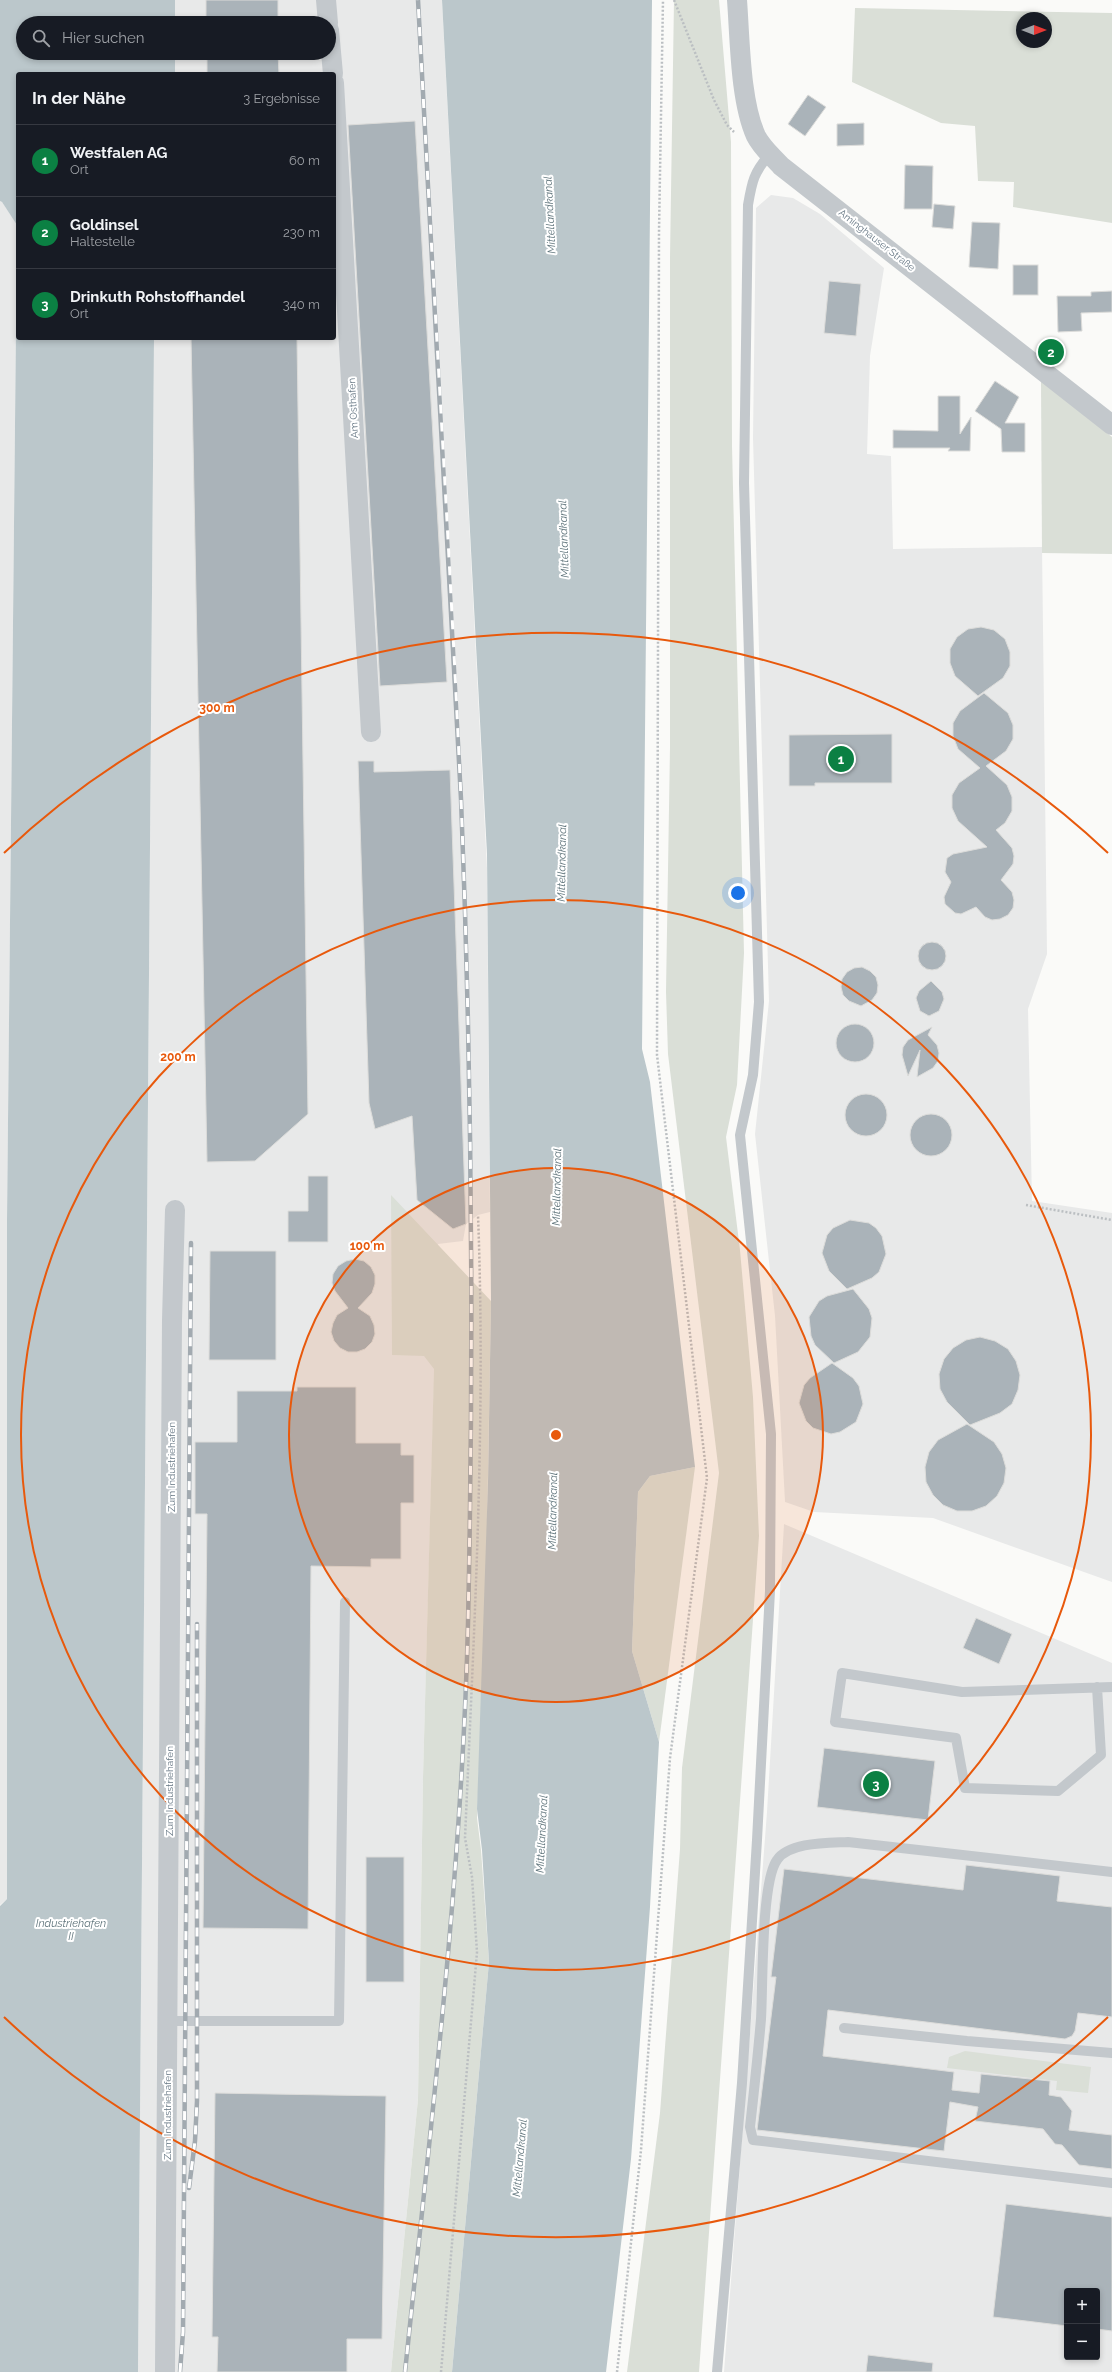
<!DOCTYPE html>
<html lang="de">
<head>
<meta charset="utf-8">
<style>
	:root { --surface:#171b24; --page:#20242c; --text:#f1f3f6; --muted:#9ea1a6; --line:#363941; --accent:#0b8043 }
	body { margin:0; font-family:Raleway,sans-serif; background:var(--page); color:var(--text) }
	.controls { position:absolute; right:12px; bottom:12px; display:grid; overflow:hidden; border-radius:4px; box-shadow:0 2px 6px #0003 }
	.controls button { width:36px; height:36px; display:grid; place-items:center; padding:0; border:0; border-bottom:1px solid var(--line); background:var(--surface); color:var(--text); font:20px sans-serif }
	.compass { position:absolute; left:1016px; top:12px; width:36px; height:36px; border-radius:50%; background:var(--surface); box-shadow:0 2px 6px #0003; rotate:90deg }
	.you { position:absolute; left:738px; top:893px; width:14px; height:14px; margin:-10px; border:3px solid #fff; border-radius:50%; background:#1a73e8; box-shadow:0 0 0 6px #1a73e833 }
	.badge { display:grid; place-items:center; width:26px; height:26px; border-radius:50%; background:var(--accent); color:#fff; font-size:13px; font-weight:700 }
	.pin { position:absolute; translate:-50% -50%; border:2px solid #fff; box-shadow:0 1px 4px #0006 }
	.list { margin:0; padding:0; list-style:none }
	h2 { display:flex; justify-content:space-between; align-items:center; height:52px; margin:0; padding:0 16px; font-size:17px }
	h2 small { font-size:13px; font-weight:400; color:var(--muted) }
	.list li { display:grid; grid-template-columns:26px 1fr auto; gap:12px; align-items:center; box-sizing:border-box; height:72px; padding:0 16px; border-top:1px solid var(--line) }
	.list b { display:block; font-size:15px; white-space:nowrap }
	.list p { margin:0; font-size:13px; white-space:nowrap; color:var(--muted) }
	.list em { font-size:13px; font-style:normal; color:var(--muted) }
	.icon { flex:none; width:22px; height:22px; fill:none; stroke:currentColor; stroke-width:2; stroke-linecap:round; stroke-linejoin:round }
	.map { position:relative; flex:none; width:1112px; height:2372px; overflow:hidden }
	.search { position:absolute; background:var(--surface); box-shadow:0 2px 6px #0003; left:16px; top:16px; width:320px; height:44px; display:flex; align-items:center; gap:10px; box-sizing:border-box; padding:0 14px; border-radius:22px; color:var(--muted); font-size:15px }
	.panel { position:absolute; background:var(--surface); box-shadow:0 2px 6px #0003; left:16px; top:72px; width:320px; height:268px; border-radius:4px }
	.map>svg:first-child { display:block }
	.built { fill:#e8e9e9; fill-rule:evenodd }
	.green { fill:#dadfd7; fill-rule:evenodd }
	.water { fill:#bbc7cb }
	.building { fill:#aab3b9; stroke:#dcdcda }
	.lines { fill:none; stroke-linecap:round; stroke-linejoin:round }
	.path { stroke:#bbbfc2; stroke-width:2.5; stroke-dasharray:2 2; stroke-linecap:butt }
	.lane { stroke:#c3c8cc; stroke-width:10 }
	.street { stroke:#c3c8cc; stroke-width:20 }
	.rail-casing { stroke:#a2aab0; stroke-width:4.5 }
	.rail { stroke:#fff; stroke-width:3; stroke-dasharray:9; stroke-linecap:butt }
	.ring { fill:none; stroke:#e8590c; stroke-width:2 }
	.labels { text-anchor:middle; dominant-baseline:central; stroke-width:4; stroke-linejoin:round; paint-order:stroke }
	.street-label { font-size:10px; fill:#657683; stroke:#fff }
	.water-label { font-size:11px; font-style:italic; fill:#60757c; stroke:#fff }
	.centre { fill:#e8590c; stroke:#fff; stroke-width:2 }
	.ring-label { font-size:12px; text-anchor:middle; font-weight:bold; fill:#e8590c; stroke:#fff; stroke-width:4; stroke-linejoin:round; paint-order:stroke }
</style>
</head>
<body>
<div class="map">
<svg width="1112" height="2372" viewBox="0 0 1112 2372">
	<rect width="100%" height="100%" fill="#fafaf8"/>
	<g class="built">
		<polygon points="175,0 442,0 487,868 490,1212 478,1215 466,1224 463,1241 438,1244 423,1777 418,2099 391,2372 138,2372 154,338 334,338 334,74 175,74 175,53 329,53 329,23 175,23"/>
		<polygon points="771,195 793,198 820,214 884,268 870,356 867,454 891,456 893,549 1042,547 1047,954 1028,1009 1032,1201 1112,1213 1112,1582 933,1518 814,1512 785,1502 775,1316 755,1134 769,1001 753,438 756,208"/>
		<polygon points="0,201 2,202 17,224 7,1220 7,1899 0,1905"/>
		<path d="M784,1524l328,139v709h-388l43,-560zM1067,2291h30v66h-30z"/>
	</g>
	<g class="green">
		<polygon points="674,0 719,0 731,142 732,446 744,953 737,1085 726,1137 740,1250 753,1397 759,1536 699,2372 627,2372 660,2113 680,1849 682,1768 719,1473 668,1054 666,992 670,747 670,258"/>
		<path d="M855,8l257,5v210l-99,-16 1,-25 -36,-1 -3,-55 -34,-3 -89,-41zM1022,18h24v24h-24z"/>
		<polygon points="1041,381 1112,437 1112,554 1042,553"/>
		<polygon points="391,1195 491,1301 486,1591 477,1818 481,1850 489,1962 452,2372 391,2372 418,2099 423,1777 434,1369 424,1356 392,1355"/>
		<polygon points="695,1467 659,1742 632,1651 638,1492 650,1476"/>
		<polygon points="965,2051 1091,2067 1088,2093 1056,2090 1057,2081 947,2068 949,2057"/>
	</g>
	<g class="water">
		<polygon points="0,0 175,0 175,23 23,23 23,53 175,53 175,74 18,74 18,338 154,338 138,2372 0,2372 0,1906 7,1899 7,1220 17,225 2,202 0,201"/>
		<polygon points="442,0 652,0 642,1049 650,1082 695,1467 650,1476 638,1492 632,1651 659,1742 650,1907 631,2159 606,2372 452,2372 489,1962 482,1850 477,1809 488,1482 491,1301 487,854"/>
	</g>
	<g class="building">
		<rect x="206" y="0" width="72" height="23"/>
		<polygon points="207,53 278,53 279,74 207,74"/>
		<polygon points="808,95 826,107 805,136 788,124"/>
		<polygon points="415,121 447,682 380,686 348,125"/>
		<polygon points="864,123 864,145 837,146 837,124"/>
		<polygon points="905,165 933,166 932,209 904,209"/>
		<polygon points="934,204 955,206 953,229 932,227"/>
		<polygon points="972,222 1000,223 998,269 969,267"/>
		<rect x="1013" y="265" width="25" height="30"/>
		<polygon points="829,281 861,284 856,336 824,333"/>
		<polygon points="1112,291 1112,312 1081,313 1082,331 1058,332 1057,296 1091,296 1091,292"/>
		<polygon points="191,338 297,338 308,1114 255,1161 207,1162"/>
		<polygon points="995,381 1019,397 1005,423 1025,423 1025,452 1002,452 1001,429 975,411"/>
		<polygon points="938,396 960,396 960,434 971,417 970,451 948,451 950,448 893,448 893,430 938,431"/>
		<polygon points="981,627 994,630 1005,639 1010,652 1010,666 1003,678 978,696 955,676 950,663 950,649 957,637 968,629"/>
		<polygon points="984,693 1008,713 1013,725 1013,739 1006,751 986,766 1007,785 1012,797 1012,811 1005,823 996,830 1012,848 1014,856 1013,864 1001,880 1012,892 1014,900 1013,908 1008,915 1000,919 992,920 985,917 976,907 961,914 955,913 945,904 944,897 951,882 945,872 947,858 953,854 987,847 958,821 952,808 952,795 959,783 980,768 958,749 953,736 953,723 960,711"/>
		<polygon points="892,734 892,783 815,783 815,786 789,786 789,735"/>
		<polygon points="358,761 374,761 374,772 450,770 466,1224 453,1229 417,1200 412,1116 375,1129 369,1103"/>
		<circle cx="932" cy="956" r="14"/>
		<polygon points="862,967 870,971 876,977 878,985 877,993 872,1000 861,1006 849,1001 843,995 841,987 842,979 847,972 854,968"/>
		<polygon points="931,981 942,992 944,999 939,1011 929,1016 920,1011 916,998 919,991"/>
		<circle cx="855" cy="1043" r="19"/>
		<polygon points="932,1027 928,1035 937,1045 939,1053 938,1061 933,1068 917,1077 920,1050 908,1076 902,1055 903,1047 908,1040"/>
		<circle cx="866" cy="1115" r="21"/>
		<circle cx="931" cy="1135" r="21"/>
		<polygon points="308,1176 328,1176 328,1242 288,1242 288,1211 308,1211"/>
		<polygon points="850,1220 869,1223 876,1228 882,1236 886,1254 879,1272 872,1278 847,1289 829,1271 822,1253 827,1235 833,1228"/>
		<polygon points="210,1251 276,1251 276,1360 209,1360"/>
		<polygon points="355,1259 364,1261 371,1267 375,1275 375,1284 372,1293 358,1308 370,1316 374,1325 375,1334 372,1342 365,1349 357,1352 348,1352 340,1348 334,1341 331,1332 333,1323 337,1315 348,1308 335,1291 332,1283 333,1274 338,1266 346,1261"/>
		<polygon points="853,1289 869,1309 872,1318 870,1337 858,1352 834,1363 815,1345 811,1336 809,1317 819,1301 827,1296"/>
		<polygon points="980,1337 995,1341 1008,1349 1016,1361 1020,1375 1018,1390 1012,1404 1000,1413 970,1425 947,1402 940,1389 939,1374 944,1359 953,1348 966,1340"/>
		<polygon points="832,1363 853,1378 859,1386 863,1404 856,1422 840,1432 831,1434 813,1428 806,1421 799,1403 804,1385 810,1378"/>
		<polygon points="297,1387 356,1387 356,1443 401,1443 401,1455 414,1455 414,1503 401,1503 401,1559 371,1559 371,1567 311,1566 308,1929 203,1928 207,1514 195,1514 195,1442 237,1442 237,1391 297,1391"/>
		<polygon points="967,1424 994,1442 1002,1454 1006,1468 1004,1483 997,1496 986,1506 972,1511 957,1511 943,1505 933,1495 926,1482 925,1467 929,1452 938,1440"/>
		<polygon points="976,1618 1012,1634 999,1664 963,1648"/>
		<polygon points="824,1748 935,1761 928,1820 817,1807"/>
		<rect x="366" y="1857" width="38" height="125"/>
		<polygon points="966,1865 1060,1876 1057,1901 1112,1907 1112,2017 1078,2013 1075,2031 1072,2036 1065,2039 828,2010 823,2056 954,2072 952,2090 979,2093 981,2074 1050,2081 1049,2095 1061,2097 1072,2111 1069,2130 1112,2135 1112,2169 1079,2165 1062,2145 1055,2144 1043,2129 975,2121 978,2107 950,2102 944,2151 757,2130 776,1977 771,1977 784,1869 963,1890"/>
		<polygon points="215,2093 386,2096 382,2339 347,2339 347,2372 217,2372 218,2337 212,2337"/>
		<polygon points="1006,2204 1112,2217 1112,2331 1097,2329 1097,2291 1067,2291 1067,2326 993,2317"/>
		<polygon points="868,2355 933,2363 932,2372 866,2372"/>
	</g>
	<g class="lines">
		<g class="path">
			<polyline points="674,0 714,100 727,125 734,132"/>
			<polyline points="1026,1205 1112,1220"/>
			<path d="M441,2372l36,-420 -5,-75 -7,-39c9,-208 21,-415 13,-623"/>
			<polyline points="617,2372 641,2150 670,1758 707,1478 657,1055 659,232 663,0"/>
		</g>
		<g class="lane">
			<polyline points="1097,1687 1101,1755 1058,1791 965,1788 956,1738 835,1722 842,1673 962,1692 1112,1687"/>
			<path d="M1112,1872l-264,-30c-20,1 -59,0 -71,18 -16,22 -14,126 -16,159 -3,36 -7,72 -11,108l3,13 359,43"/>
			<polyline points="167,2021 339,2021 345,1602"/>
			<polyline points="844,2028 967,2041 1112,2053"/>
			<path d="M717,2372l25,-289 15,-243 13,-249 1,-157 -31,-299 13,-60 6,-73 -15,-519 4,-278c4,-24 6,-33 22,-51"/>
		</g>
		<g class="street">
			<polyline points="326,0 328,23"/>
			<path d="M737,0c3,39 3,101 19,136 6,12 17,21 25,30l331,259"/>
			<polyline points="329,30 333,74"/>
			<polyline points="334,83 371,732"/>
			<polyline points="165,2372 172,1320 175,1210"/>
		</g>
		<defs>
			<g id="rail">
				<polyline points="189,2188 195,2141 197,2101 197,1624"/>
				<polyline points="180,2372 183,2332 191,1243"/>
				<path d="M405,2372c26,-249 57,-499 63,-749 6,-275 4,-550 -7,-824 -12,-267 -29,-533 -43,-799"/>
			</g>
		</defs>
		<use href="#rail" class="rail-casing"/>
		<use href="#rail" class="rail"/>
	</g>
	<circle cx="556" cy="1435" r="267" fill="#e8590c" fill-opacity=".12"/>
	<g class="ring">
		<circle cx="556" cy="1435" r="267"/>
		<circle cx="556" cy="1435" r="535"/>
		<path d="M1108 2017A802 802 0 0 1 4 2017M4 853A802 802 0 0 1 1108 853"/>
	</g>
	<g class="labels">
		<g class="street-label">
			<text transform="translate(877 240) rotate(38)">Aminghauser Straße</text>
			<text transform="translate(353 408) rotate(-93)">Am Osthafen</text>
			<text transform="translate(171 1467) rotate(-90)">Zum Industriehafen</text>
			<text transform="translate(169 1791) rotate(-90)">Zum Industriehafen</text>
			<text transform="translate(167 2115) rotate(-90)">Zum Industriehafen</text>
		</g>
		<g class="water-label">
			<text transform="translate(550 215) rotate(-93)">Mittellandkanal</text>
			<text transform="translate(564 539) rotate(-92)">Mittellandkanal</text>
			<text transform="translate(562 863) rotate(-89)">Mittellandkanal</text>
			<text transform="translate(557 1187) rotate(-89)">Mittellandkanal</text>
			<text transform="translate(553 1511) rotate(-89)">Mittellandkanal</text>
			<text transform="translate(542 1834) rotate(-87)">Mittellandkanal</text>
			<text x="71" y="1923">Industriehafen<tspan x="71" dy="13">II</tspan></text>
			<text transform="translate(520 2158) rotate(-85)">Mittellandkanal</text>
		</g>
	</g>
	<circle cx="556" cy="1435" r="6" class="centre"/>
	<g class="ring-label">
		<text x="217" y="712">300 m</text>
		<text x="178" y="1061">200 m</text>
		<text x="367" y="1250">100 m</text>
	</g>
</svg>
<div class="controls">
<button>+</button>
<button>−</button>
</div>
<svg class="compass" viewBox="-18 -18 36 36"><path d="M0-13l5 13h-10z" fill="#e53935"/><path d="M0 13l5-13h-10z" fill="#9ea1a6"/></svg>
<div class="you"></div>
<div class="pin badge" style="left:841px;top:759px">1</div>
<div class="pin badge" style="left:1051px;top:352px">2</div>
<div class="pin badge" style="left:876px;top:1784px">3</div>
<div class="search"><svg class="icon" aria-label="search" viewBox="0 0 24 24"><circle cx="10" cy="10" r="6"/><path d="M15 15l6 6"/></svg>Hier suchen</div>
<section class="panel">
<h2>In der Nähe<small>3 Ergebnisse</small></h2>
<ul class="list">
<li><span class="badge">1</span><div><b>Westfalen AG</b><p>Ort</p></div><em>60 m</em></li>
<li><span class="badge">2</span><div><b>Goldinsel</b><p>Haltestelle</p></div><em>230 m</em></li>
<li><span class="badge">3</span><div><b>Drinkuth Rohstoffhandel</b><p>Ort</p></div><em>340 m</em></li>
</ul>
</section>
</div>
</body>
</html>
